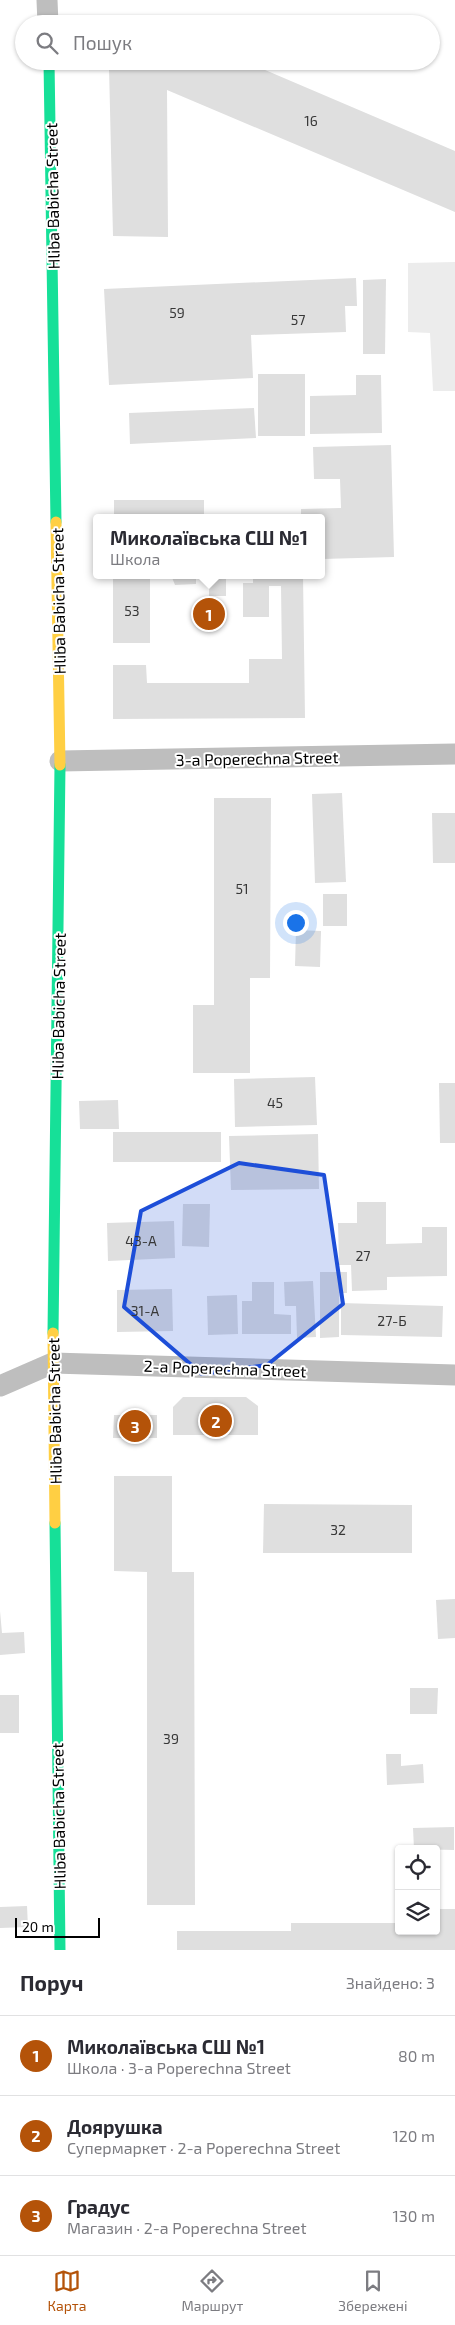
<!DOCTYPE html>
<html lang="uk">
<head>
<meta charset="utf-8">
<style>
	:root { --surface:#fff; --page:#f7f7f7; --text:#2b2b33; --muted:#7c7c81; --line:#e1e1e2; --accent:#b45309 }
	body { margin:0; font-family:"Exo 2",sans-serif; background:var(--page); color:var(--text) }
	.controls { position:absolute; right:15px; bottom:15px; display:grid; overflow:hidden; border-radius:5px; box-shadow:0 1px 4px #0004 }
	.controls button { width:45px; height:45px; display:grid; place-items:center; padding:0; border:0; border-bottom:1px solid var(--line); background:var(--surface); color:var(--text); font:25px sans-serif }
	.scale { position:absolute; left:15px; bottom:12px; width:85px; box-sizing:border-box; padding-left:5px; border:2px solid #000; border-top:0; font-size:14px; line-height:18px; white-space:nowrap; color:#000; -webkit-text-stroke:4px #fff; paint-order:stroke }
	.you { position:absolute; left:295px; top:922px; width:18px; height:18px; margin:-12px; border:4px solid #fff; border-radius:50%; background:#1a73e8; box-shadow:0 0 0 8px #1a73e833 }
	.badge { display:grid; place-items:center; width:32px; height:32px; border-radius:50%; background:var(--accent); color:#fff; font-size:16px; font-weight:700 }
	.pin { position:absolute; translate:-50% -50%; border:2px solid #fff; box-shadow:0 1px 5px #0006 }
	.popup { position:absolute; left:93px; top:514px; width:232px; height:65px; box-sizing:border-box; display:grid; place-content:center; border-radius:5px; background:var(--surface); filter:drop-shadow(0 1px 4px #0005); font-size:16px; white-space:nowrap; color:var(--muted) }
	.popup b { font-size:19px; color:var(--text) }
	.popup::after { content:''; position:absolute; left:50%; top:100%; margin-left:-10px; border:10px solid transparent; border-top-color:var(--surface) }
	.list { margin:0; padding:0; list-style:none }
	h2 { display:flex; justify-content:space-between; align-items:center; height:65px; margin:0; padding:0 20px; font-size:21px }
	h2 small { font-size:16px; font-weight:400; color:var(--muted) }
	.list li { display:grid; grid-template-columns:32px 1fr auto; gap:15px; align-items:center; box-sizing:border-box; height:80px; padding:0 20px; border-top:1px solid var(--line) }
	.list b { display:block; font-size:19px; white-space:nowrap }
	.list p { margin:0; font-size:16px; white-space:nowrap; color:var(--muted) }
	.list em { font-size:16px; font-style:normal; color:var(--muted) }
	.icon { flex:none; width:28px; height:28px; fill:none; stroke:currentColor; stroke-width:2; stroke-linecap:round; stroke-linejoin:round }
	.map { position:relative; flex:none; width:455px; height:1950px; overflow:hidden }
	.search { position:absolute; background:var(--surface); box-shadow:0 1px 4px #0004; left:15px; right:15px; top:15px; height:55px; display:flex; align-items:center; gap:12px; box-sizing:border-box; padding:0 18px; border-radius:28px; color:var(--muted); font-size:19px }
	.sheet { height:305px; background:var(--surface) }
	nav { display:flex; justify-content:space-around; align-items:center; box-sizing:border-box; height:70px; border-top:1px solid var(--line); background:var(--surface); font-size:14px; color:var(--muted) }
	nav a { display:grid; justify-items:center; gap:2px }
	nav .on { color:var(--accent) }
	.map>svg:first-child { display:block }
	.green { fill:#ececec }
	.building { fill:#dfdfdf }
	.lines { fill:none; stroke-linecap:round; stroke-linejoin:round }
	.street { stroke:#bebebe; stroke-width:21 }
	.fast { stroke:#16e098; stroke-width:11 }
	.slow { stroke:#ffcf43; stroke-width:11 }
	.marked { fill:#1d4ed8; fill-opacity:0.2; stroke:#1d4ed8; stroke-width:4; stroke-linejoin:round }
	.labels { text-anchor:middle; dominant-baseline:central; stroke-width:4; stroke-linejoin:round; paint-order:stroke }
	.number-label { font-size:14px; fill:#383838 }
	.street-label { font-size:16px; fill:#000; stroke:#fff }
</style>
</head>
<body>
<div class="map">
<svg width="455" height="1950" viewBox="0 0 455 1950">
	<rect width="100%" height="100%" fill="#fff"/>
	<polygon class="green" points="455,262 455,391 433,391 430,333 408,332 408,263"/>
	<g class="building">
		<polygon points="121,61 244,61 455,151 455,212 167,90 168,237 113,236 109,67"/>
		<polygon points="356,278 357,306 345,306 346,332 251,335 253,378 109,385 104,289"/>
		<polygon points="386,279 385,354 363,354 363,280"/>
		<rect x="258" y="374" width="47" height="62"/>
		<polygon points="356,375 381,375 382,433 310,434 310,396 356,395"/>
		<polygon points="254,408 256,438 130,444 129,413"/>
		<polygon points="391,445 394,557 322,559 322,518 301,518 301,509 341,508 340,479 314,479 313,447"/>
		<rect x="114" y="500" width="90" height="18"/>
		<rect x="113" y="575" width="37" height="68"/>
		<polygon points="171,575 196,575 196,584 175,585"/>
		<polygon points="209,575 246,575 246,578 226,578 226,596 209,596"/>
		<polygon points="253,575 303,575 305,718 113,719 113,665 146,665 147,683 249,683 249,659 282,659 281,586 269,586 269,617 243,617 243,583 253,583"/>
		<polygon points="342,793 346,882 315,883 312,794"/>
		<polygon points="214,798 271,798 270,978 250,978 250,1073 193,1073 193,1005 214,1005"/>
		<polygon points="432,813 455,813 455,863 433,863"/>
		<rect x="323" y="894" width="24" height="32"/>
		<polygon points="296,930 321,931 320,967 295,966"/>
		<polygon points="315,1077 317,1125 235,1127 234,1079"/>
		<polygon points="439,1083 455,1083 455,1143 440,1143"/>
		<polygon points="118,1100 119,1129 80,1129 79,1101"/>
		<rect x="113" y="1132" width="108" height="30"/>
		<polygon points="318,1134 319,1189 231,1190 229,1136"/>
		<polygon points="357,1202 386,1202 386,1244 422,1243 422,1227 447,1227 447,1276 387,1277 387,1290 352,1291 351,1265 339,1265 338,1223 357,1223"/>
		<polygon points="183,1204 210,1204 209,1247 182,1246"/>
		<polygon points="174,1221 175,1258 108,1261 107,1223"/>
		<polygon points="320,1272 347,1272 347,1293 339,1293 339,1337 320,1338"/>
		<polygon points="313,1281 316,1337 297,1338 296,1306 285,1306 284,1282"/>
		<polygon points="252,1282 274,1282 274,1314 291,1315 291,1334 242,1334 242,1301 252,1301"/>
		<polygon points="172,1289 173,1331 117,1332 117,1290"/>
		<polygon points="237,1295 238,1334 208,1335 207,1296"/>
		<polygon points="341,1303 443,1306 442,1337 341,1335"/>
		<polygon points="183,1397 246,1397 258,1406 258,1435 173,1435 173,1407"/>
		<polygon points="114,1415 157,1415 157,1438 113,1438"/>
		<polygon points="114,1476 172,1476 172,1572 194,1572 195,1905 147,1905 147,1572 114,1571"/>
		<polygon points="264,1504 412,1505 412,1553 263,1553"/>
		<polygon points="455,1599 455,1638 438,1639 436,1600"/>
		<polygon points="0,1611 2,1633 24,1632 25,1653 0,1655"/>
		<polygon points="410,1688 438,1688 437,1714 410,1714"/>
		<rect x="0" y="1695" width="19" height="38"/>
		<polygon points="386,1754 401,1754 401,1766 423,1764 424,1783 387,1785"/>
		<polygon points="454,1827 454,1850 414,1849 413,1828"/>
		<polygon points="27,1906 28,1927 0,1928 0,1907"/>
		<polygon points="436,1909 455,1909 455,1950 177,1950 177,1931 291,1931 291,1923 399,1923 399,1931 436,1931"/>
	</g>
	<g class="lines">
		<g class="street">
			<polyline points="47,0 48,24"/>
			<polyline points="60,761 455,754"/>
			<polyline points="0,1386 53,1363 455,1375"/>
		</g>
		<g class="fast">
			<polyline points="49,61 56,522"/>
			<polyline points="53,1333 60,765"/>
			<polyline points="55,1523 60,1950"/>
		</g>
		<g class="slow">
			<polyline points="56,522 60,765"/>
			<polyline points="53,1333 55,1523"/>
		</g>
	</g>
	<path class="marked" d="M239,1163l85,12 19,129 -76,61 -65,9 -78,-67 17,-96z"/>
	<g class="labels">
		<g class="number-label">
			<text x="311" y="120">16</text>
			<text x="177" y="312">59</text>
			<text x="298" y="319">57</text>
			<text x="132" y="610">53</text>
			<text x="242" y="888">51</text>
			<text x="275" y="1102">45</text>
			<text x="141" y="1240">43-А</text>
			<text x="363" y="1255">27</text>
			<text x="145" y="1310">31-А</text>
			<text x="392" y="1320">27-Б</text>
			<text x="338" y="1529">32</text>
			<text x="171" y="1738">39</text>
		</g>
		<g class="street-label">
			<text transform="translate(52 196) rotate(-91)">Hliba Babicha Street</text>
			<text transform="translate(58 601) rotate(-91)">Hliba Babicha Street</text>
			<text transform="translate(257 758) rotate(-1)">3-a Poperechna Street</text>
			<text transform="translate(58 1006) rotate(-89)">Hliba Babicha Street</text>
			<text transform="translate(225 1368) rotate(2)">2-a Poperechna Street</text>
			<text transform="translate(54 1411) rotate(-91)">Hliba Babicha Street</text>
			<text transform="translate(58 1816) rotate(-91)">Hliba Babicha Street</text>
		</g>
	</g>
</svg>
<div class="controls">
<button><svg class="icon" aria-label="locate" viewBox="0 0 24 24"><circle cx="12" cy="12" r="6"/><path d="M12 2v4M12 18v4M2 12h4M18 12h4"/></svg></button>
<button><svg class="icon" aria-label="layers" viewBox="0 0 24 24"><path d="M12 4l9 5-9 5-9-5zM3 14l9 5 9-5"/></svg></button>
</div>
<div class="scale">20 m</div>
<div class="you"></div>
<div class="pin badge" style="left:209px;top:614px">1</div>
<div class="popup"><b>Миколаївська СШ №1</b>Школа</div>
<div class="pin badge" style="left:216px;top:1421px">2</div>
<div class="pin badge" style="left:135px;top:1426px">3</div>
<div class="search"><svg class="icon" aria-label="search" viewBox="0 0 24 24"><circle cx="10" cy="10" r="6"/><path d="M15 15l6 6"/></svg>Пошук</div>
</div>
<section class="sheet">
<h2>Поруч<small>Знайдено: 3</small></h2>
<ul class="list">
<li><span class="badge">1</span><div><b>Миколаївська СШ №1</b><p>Школа · 3-a Poperechna Street</p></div><em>80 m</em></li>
<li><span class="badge">2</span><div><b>Доярушка</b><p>Супермаркет · 2-a Poperechna Street</p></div><em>120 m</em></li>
<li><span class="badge">3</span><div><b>Градус</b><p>Магазин · 2-a Poperechna Street</p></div><em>130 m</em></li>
</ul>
</section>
<nav>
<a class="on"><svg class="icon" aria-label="map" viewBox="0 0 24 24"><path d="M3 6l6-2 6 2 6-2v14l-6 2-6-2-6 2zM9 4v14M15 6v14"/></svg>Карта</a>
<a><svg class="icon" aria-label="directions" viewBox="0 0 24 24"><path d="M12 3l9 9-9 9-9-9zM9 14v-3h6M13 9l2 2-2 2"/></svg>Маршрут</a>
<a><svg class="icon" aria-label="saved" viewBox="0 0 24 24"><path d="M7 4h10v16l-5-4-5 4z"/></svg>Збережені</a>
</nav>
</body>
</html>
